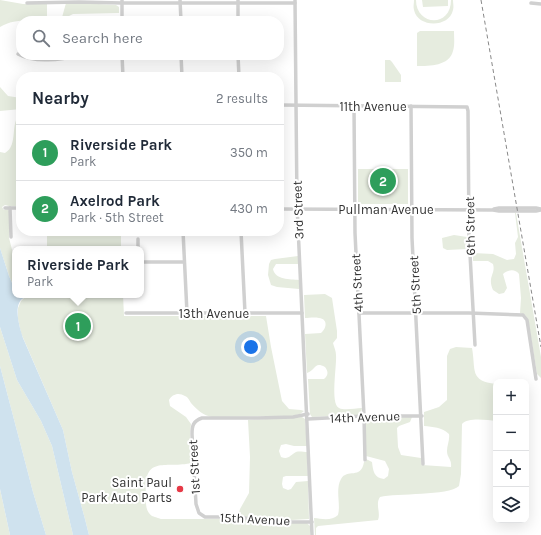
<!DOCTYPE html>
<html lang="en">
<head>
<meta charset="utf-8">
<style>
	:root { --surface:#fff; --page:#f2f2f3; --text:#1f2937; --muted:#747a83; --line:#e0e1e3; --accent:#e63946 }
	body { margin:0; font-family:Karla,sans-serif; background:var(--page); color:var(--text) }
	.controls { position:absolute; right:12px; bottom:12px; display:grid; overflow:hidden; border-radius:8px; box-shadow:0 4px 16px #0002 }
	.controls button { width:36px; height:36px; display:grid; place-items:center; padding:0; border:0; border-bottom:1px solid var(--line); background:var(--surface); color:var(--text); font:20px sans-serif }
	.you { position:absolute; left:251px; top:347px; width:14px; height:14px; margin:-10px; border:3px solid #fff; border-radius:50%; background:#1a73e8; box-shadow:0 0 0 6px #1a73e833 }
	.badge { display:grid; place-items:center; width:26px; height:26px; border-radius:50%; background:var(--accent); color:#fff; font-size:13px; font-weight:700 }
	.pin { position:absolute; translate:-50% -50%; border:2px solid #fff; box-shadow:0 1px 4px #0006 }
	.popup { position:absolute; left:12px; top:246px; width:132px; height:52px; box-sizing:border-box; display:grid; place-content:center; border-radius:8px; background:var(--surface); filter:drop-shadow(0 1px 3px #0005); font-size:13px; white-space:nowrap; color:var(--muted) }
	.popup b { font-size:15px; color:var(--text) }
	.popup::after { content:''; position:absolute; left:50%; top:100%; margin-left:-8px; border:8px solid transparent; border-top-color:var(--surface) }
	.list { margin:0; padding:0; list-style:none }
	h2 { display:flex; justify-content:space-between; align-items:center; height:52px; margin:0; padding:0 16px; font-size:17px }
	h2 small { font-size:13px; font-weight:400; color:var(--muted) }
	.list li { display:grid; grid-template-columns:26px 1fr auto; gap:12px; align-items:center; box-sizing:border-box; height:56px; padding:0 16px; border-top:1px solid var(--line) }
	.list b { display:block; font-size:15px; white-space:nowrap }
	.list p { margin:0; font-size:13px; white-space:nowrap; color:var(--muted) }
	.list em { font-size:13px; font-style:normal; color:var(--muted) }
	.icon { flex:none; width:22px; height:22px; fill:none; stroke:currentColor; stroke-width:2; stroke-linecap:round; stroke-linejoin:round }
	.map { position:relative; flex:none; width:541px; height:535px; overflow:hidden }
	.search { position:absolute; background:var(--surface); box-shadow:0 4px 16px #0002; left:16px; top:16px; width:268px; height:44px; display:flex; align-items:center; gap:10px; box-sizing:border-box; padding:0 14px; border-radius:16px; color:var(--muted); font-size:15px }
	.panel { position:absolute; background:var(--surface); box-shadow:0 4px 16px #0002; left:16px; top:72px; width:268px; height:164px; border-radius:16px }
	.map>svg:first-child { display:block }
	.green { fill:#e6ecdf }
	.water { fill:#cfe2ee }
	.lines { fill:none; stroke-linecap:round; stroke-linejoin:round }
	.minor { stroke:#d0d0d0; stroke-width:3.5 }
	.rail { stroke:#888; stroke-width:1; stroke-dasharray:4 3; stroke-linecap:butt }
	.poi-dot { fill:#e63946; stroke:#fff; stroke-width:1.5 }
	.labels { text-anchor:middle; dominant-baseline:central; stroke-width:4; stroke-linejoin:round; paint-order:stroke }
	.street-label { font-size:13px; fill:#333; stroke:#fff }
	.poi-label { font-size:13px; fill:#333; stroke:#fff; text-anchor:end }
</style>
</head>
<body>
<div class="map">
<svg width="541" height="535" viewBox="0 0 541 535">
	<rect width="100%" height="100%" fill="#fff"/>
	<g class="green">
		<path d="M0,0l23,4h24v17c-17,0 -32,-3 -47,6z"/>
		<path d="M414,0h2c0,26 35,28 35,0h2c0,3 1,7 0,10 -4,18 -35,18 -39,0 -1,-3 0,-7 0,-10z"/>
		<polygon points="422,0 448,0 448,6 423,7"/>
		<polygon points="66,3 80,3 116,5 119,7 119,13 73,14 69,16 67,21 61,21"/>
		<path d="M420,31h34c0,7 1,14 -1,20 -4,15 -23,15 -36,15v-33z"/>
		<polygon points="385,60 390,60 392,62 401,75 401,82 385,82"/>
		<polygon points="0,87 8,96 21,98 21,109 0,111"/>
		<path d="M21,113v93h-12l-4,-1 -3,2 2,3 4,-1 1,2v27l6,23v29l-6,-14 -9,-28v-96l5,1c14,-8 4,-30 16,-40z"/>
		<rect x="358" y="169" width="50" height="35"/>
		<path d="M515,213h1l25,144v21l-4,-4 -9,-55 -3,-4 -5,-2 1,-15 -2,-24c-4,-6 -12,-4 -16,0l4,14 -3,5 -5,1 -6,-4c-6,-13 3,-16 0,-26l-5,-3h-15v-8l20,1 14,6 7,-1 2,-5 -1,-11 3,-6z"/>
		<polygon points="48,231 121,231 121,249 47,249 47,235"/>
		<polygon points="454,235 467,237 467,249 447,250 443,248 442,238"/>
		<path d="M298,256v8h-22l-3,5c2,11 17,10 26,11v9l-22,-2 -6,-2 -3,-10 1,-11 2,-4 4,-1z"/>
		<path d="M325,294l7,4 5,33v7l-4,5c1,4 3,8 3,12 1,10 -6,49 3,53 6,3 16,0 23,0l-1,5 -2,2 -47,2 -2,-3 -2,-35h16c5,-4 4,-8 1,-12 -11,-6 -9,3 -18,6l-2,-39 16,-1c6,-5 7,-14 -2,-15 -5,-1 -10,0 -14,0l-1,-23z"/>
		<path d="M45,295h78l1,21h142l5,31 11,54 7,8 12,1 3,1 -4,3 -8,2 -80,1c-8,-1 -16,-8 -21,-14 -2,-3 -3,-6 -6,-7 -6,-4 -13,-2 -16,4l1,6 16,11 5,7 -1,9 2,30c-28,6 -49,-9 -46,33 0,7 -1,15 6,20l9,3h72l74,4 3,3v9h-221l-4,-16 -13,-47 -9,-42 -42,-97 -3,-14v-11l3,-7 4,-4h17z"/>
		<polygon points="0,327 17,380 41,421 52,446 73,535 46,535 33,492 0,366"/>
		<path d="M456,347l16,1c4,22 -3,33 24,36v37c-9,-1 -28,-4 -34,3l-1,50 -2,12c-11,10 -62,7 -79,11 -5,7 1,16 -2,23l-60,6 -2,2v7h-1l-1,-17c8,1 18,3 24,-3 3,-11 -3,-25 3,-36 6,-11 20,1 23,-17h2v-3l6,3c1,9 2,16 12,17l4,-3 1,-7 -4,-8 -19,-5 -1,-35 2,-3 45,-1 -2,5 -11,4 -2,2 1,19 3,8 20,3 1,7 29,2c1,-8 -4,-9 -4,-16 0,-6 3,-11 2,-17 -7,-7 -16,-7 -25,-8v-14l15,-5 8,-7v-44l3,-7z"/>
		<path d="M302,417l3,2 2,27h-13l-8,-2 -5,1 -2,6 2,6c8,3 9,-2 15,-5 3,-1 8,0 11,0l1,24h-22l-3,1 -1,7 1,4 5,2 3,-1 5,-7 12,-1 1,38 -36,2 -35,-5 2,-7 9,-16 1,-36 -2,-37z"/>
		<polygon points="0,489 10,535 0,535"/>
	</g>
	<g class="water">
		<path d="M0,248l9,28 6,14v5h30c-8,5 -12,0 -19,2 -15,4 -6,32 -3,41l40,92 9,42 13,47 4,16h-16l-21,-89 -11,-25 -24,-41 -17,-53z"/>
		<polygon points="0,366 33,492 46,535 10,535 0,489"/>
	</g>
	<g class="lines">
		<g class="minor">
			<polyline points="122,0 122,21"/>
			<polyline points="180,0 181,21"/>
			<polyline points="238,0 238,21"/>
			<polyline points="295,0 297,204 312,535"/>
			<polyline points="27,3 79,2 122,3 295,3"/>
			<polyline points="531,3 541,4"/>
			<path d="M18,54c16,9 43,6 60,1"/>
			<polyline points="122,55 123,77"/>
			<polyline points="181,55 182,77"/>
			<polyline points="238,55 239,77"/>
			<polyline points="279,105 467,107 468,111 469,236 475,345"/>
			<polyline points="354,106 355,233 364,416 365,460"/>
			<polyline points="411,106 412,238 423,464"/>
			<polyline points="5,208 21,208"/>
			<polyline points="10,208 11,237"/>
			<polyline points="279,209 493,210 499,211 536,211 541,210"/>
			<polyline points="494,209 499,208 536,208 541,209"/>
			<polyline points="183,231 187,313"/>
			<polyline points="241,231 245,313"/>
			<polyline points="138,239 138,249"/>
			<polyline points="141,262 184,262"/>
			<polyline points="126,313 302,313"/>
			<polyline points="359,313 469,313 523,315 527,320 536,379"/>
			<path d="M308,414l-15,3 -35,1h-56c-9,3 -10,8 -10,16l4,70 3,9 6,4h33l32,5h42"/>
			<polyline points="308,419 364,416 422,416"/>
		</g>
		<polyline class="rail" points="481,0 541,347"/>
	</g>
	<circle class="poi-dot" cx="180" cy="489" r="4"/>
	<g class="labels">
		<g class="street-label">
			<text x="373" y="106">11th Avenue</text>
			<text x="386" y="209">Pullman Avenue</text>
			<text transform="translate(298 210) rotate(-92)">3rd Street</text>
			<text transform="translate(470 226) rotate(-91)">6th Street</text>
			<text transform="translate(357 283) rotate(-93)">4th Street</text>
			<text transform="translate(415 285) rotate(-93)">5th Street</text>
			<text x="214" y="313">13th Avenue</text>
			<text transform="translate(365 417) rotate(-2)">14th Avenue</text>
			<text transform="translate(194 467) rotate(-93)">1st Street</text>
			<text transform="translate(255 519) rotate(3)">15th Avenue</text>
		</g>
		<g class="poi-label">
			<text x="172" y="482">Saint Paul<tspan x="172" dy="15">Park Auto Parts</tspan></text>
		</g>
	</g>
</svg>
<div class="controls">
<button>+</button>
<button>−</button>
<button><svg class="icon" aria-label="locate" viewBox="0 0 24 24"><circle cx="12" cy="12" r="6"/><path d="M12 2v4M12 18v4M2 12h4M18 12h4"/></svg></button>
<button><svg class="icon" aria-label="layers" viewBox="0 0 24 24"><path d="M12 4l9 5-9 5-9-5zM3 14l9 5 9-5"/></svg></button>
</div>
<div class="you"></div>
<div class="pin badge" style="left:78px;top:326px;background:#2e9e5b">1</div>
<div class="popup"><b>Riverside Park</b>Park</div>
<div class="pin badge" style="left:383px;top:181px;background:#2e9e5b">2</div>
<div class="search"><svg class="icon" aria-label="search" viewBox="0 0 24 24"><circle cx="10" cy="10" r="6"/><path d="M15 15l6 6"/></svg>Search here</div>
<section class="panel">
<h2>Nearby<small>2 results</small></h2>
<ul class="list">
<li><span class="badge" style="background:#2e9e5b">1</span><div><b>Riverside Park</b><p>Park</p></div><em>350 m</em></li>
<li><span class="badge" style="background:#2e9e5b">2</span><div><b>Axelrod Park</b><p>Park · 5th Street</p></div><em>430 m</em></li>
</ul>
</section>
</div>
</body>
</html>
